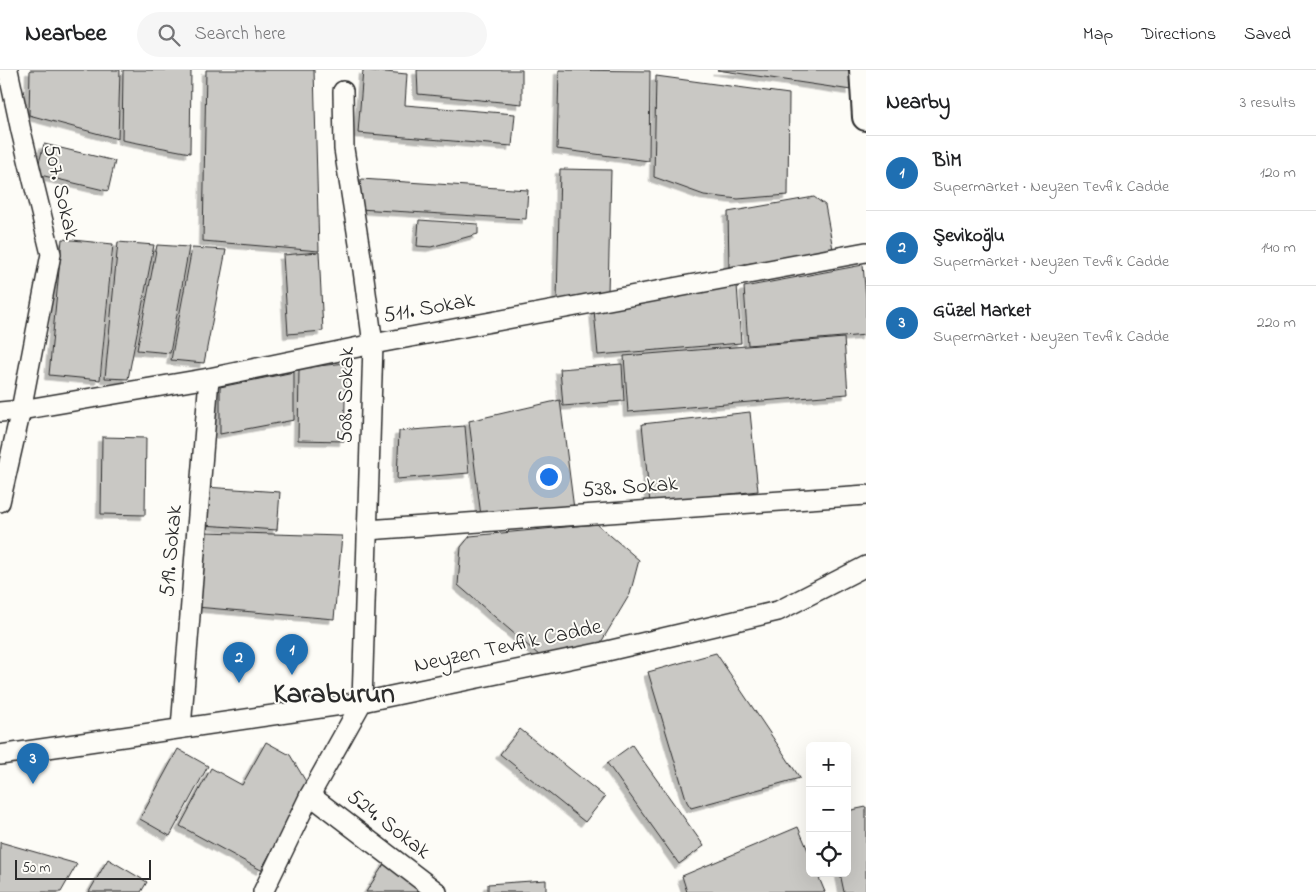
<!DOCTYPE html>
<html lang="en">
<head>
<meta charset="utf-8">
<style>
	:root { --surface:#fff; --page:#f6f6f6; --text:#202124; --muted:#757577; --line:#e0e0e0; --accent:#1f6fb2 }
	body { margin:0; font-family:"Indie Flower",sans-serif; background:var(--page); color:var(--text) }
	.controls { position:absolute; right:15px; bottom:15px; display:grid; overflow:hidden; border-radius:8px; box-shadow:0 5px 20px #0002 }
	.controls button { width:45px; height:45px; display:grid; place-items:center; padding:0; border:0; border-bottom:1px solid var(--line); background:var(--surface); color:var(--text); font:25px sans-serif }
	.scale { position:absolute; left:15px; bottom:12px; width:136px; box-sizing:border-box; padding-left:5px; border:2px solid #2b2b2b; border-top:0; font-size:14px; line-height:18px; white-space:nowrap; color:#2b2b2b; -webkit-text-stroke:4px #fdfcf7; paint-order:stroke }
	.you { position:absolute; left:548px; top:406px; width:18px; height:18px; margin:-12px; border:4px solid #fff; border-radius:50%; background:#1a73e8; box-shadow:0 0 0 8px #1a73e833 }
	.badge { display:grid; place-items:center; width:32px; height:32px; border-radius:50%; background:var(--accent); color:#fff; font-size:16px; font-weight:700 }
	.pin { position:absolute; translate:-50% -41px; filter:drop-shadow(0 1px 2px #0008) }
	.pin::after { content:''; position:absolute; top:26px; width:18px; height:15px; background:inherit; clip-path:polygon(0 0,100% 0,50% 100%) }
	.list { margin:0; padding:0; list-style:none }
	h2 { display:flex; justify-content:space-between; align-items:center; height:65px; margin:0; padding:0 20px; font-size:21px }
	h2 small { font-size:16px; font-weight:400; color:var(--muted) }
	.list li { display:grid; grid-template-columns:32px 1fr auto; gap:15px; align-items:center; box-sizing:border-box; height:75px; padding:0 20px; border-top:1px solid var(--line) }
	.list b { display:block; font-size:19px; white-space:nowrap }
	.list p { margin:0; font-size:16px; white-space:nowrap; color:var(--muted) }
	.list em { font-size:16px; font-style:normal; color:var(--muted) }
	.icon { flex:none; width:28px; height:28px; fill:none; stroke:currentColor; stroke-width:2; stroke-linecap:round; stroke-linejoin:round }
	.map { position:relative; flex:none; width:866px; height:822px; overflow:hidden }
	header { display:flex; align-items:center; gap:30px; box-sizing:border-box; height:70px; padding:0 25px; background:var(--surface); border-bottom:1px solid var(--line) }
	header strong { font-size:24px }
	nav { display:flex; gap:28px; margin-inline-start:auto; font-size:18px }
	.search { width:350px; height:45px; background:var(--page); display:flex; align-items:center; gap:12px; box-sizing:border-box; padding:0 18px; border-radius:28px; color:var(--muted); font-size:19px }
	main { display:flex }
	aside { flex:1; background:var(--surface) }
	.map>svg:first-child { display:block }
	.building { fill:#c9c8c4; stroke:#2b2b2b; filter:url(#shadow) }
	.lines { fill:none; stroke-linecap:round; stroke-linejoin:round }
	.street-casing { stroke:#2b2b2b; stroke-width:22 }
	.secondary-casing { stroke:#2b2b2b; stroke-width:30 }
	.street { stroke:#fdfcf7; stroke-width:19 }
	.secondary { stroke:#fdfcf7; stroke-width:26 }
	.labels { text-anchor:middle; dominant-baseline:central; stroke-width:4; stroke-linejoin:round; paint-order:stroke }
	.street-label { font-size:22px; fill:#2b2b2b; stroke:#fdfcf7 }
	.district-label { font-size:28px; font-weight:bold; fill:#2b2b2b; stroke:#fdfcf7 }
</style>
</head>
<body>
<header>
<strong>Nearbee</strong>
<div class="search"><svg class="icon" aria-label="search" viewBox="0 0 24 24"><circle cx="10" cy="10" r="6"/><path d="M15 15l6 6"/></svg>Search here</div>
<nav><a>Map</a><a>Directions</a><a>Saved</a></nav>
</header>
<main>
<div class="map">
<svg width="866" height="822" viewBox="0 0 866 822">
	<defs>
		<filter id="shadow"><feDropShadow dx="-4.5" dy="4.5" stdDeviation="0" flood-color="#0004"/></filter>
	</defs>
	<rect width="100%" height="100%" fill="#fdfcf7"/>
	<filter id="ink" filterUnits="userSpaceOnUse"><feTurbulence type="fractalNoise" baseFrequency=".02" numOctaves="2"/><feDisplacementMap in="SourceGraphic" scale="10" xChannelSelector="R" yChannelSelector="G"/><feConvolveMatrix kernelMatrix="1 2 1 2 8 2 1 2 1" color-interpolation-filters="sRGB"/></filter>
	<g filter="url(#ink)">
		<g class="building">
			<polygon points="30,0 120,0 118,69 29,45"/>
			<polygon points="123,0 191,0 190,83 122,70"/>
			<polygon points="206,0 314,0 319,181 203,171"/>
			<polygon points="363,0 407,4 405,35 515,44 512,76 358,63"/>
			<polygon points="417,0 522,0 522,34 418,24"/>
			<polygon points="559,0 650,1 649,91 557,79"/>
			<polygon points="717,0 849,0 851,20"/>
			<polygon points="656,6 789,24 788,125 738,129 704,125 654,107"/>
			<polygon points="44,74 115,91 108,121 36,104"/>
			<polygon points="560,99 611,100 608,223 557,231"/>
			<polygon points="361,109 528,120 526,149 359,139"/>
			<polygon points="814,127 825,135 833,179 729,197 728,142"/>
			<polygon points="419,150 478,154 478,164 431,177 417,176"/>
			<polygon points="62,169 113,174 100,310 49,305"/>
			<polygon points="118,172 154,175 128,309 105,308"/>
			<polygon points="157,175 189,177 170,283 137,280"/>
			<polygon points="192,178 226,180 204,293 171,290"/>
			<polygon points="319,182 323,261 288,264 283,185"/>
			<polygon points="863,195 866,228 866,265 748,275 744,217"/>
			<polygon points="737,215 741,273 598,285 594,240"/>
			<polygon points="844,268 848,324 628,342 624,286"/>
			<polygon points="346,293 344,371 298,370 299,298"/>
			<polygon points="622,294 624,331 563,336 560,299"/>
			<polygon points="294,302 294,350 220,364 220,317"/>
			<polygon points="560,330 574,439 481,446 469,351"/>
			<polygon points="750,342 758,421 650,433 642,354"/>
			<polygon points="465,356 469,403 397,409 399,361"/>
			<polygon points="102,367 146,368 145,445 101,444"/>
			<polygon points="205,417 280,422 277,460 203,455"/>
			<polygon points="597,454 639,490 630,524 600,574 540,586 458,515 461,477 470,466"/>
			<polygon points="204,462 342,466 334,549 196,537"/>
			<polygon points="716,583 800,708 691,738 687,732 648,602"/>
			<polygon points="520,659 605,727 585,752 500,684"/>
			<polygon points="266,672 290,685 308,715 261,800 180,756 211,698 242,715"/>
			<polygon points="632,675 704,776 679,794 607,693"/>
			<polygon points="178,679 208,696 170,766 140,749"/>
			<polygon points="866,737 866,822 844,822 840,803 847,803 847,741"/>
			<polygon points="798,757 810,785 810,803 817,803 825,822 687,822 682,806"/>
			<polygon points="0,772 77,794 61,822 0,822"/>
			<polygon points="108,789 147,812 141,822 89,822"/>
			<polygon points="386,791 432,822 366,822"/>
			<polygon points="546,810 546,822 488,822 488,814"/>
		</g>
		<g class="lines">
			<defs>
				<g id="street">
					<polyline points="0,342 21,340 209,308 373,274 866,182"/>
					<polyline points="0,432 21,340 51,184 21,61 8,0"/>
					<polyline points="367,460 866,425"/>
					<polyline points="181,658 209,308"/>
					<polyline points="0,685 362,632 603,582 778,541 866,496"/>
					<polyline points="310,725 437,822"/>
					<polyline points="263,822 310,725 362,632 373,274 362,193 344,79 343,21"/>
				</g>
				<polyline id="secondary" points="863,0 866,47"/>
			</defs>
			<use href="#street" class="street-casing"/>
			<use href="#secondary" class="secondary-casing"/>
			<use href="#street" class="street"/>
			<use href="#secondary" class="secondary"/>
		</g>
	</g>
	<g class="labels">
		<g class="street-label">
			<text transform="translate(60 122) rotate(77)">507. Sokak</text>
			<text transform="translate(429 239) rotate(-10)">511. Sokak</text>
			<text transform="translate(347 325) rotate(-89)">508. Sokak</text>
			<text transform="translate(630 418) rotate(-4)">538. Sokak</text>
			<text transform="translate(172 481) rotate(-85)">519. Sokak</text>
			<text transform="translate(508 577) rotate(-12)">Neyzen Tevfik Cadde</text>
			<text transform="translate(388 755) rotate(38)">524. Sokak</text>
		</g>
		<g class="district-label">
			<text x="334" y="625">Karaburun</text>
		</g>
	</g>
</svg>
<div class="controls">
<button>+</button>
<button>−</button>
<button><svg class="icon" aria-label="locate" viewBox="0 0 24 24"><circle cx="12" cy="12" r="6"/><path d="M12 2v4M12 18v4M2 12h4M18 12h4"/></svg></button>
</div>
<div class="scale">50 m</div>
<div class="you"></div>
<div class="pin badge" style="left:292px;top:605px">1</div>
<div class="pin badge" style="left:239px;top:613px">2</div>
<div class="pin badge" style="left:33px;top:714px">3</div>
</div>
<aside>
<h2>Nearby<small>3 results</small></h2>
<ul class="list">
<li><span class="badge">1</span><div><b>BİM</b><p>Supermarket · Neyzen Tevfik Cadde</p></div><em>120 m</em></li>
<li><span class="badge">2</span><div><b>Şevikoğlu</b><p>Supermarket · Neyzen Tevfik Cadde</p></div><em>140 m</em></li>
<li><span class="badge">3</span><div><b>Güzel Market</b><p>Supermarket · Neyzen Tevfik Cadde</p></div><em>220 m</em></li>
</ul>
</aside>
</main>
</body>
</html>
